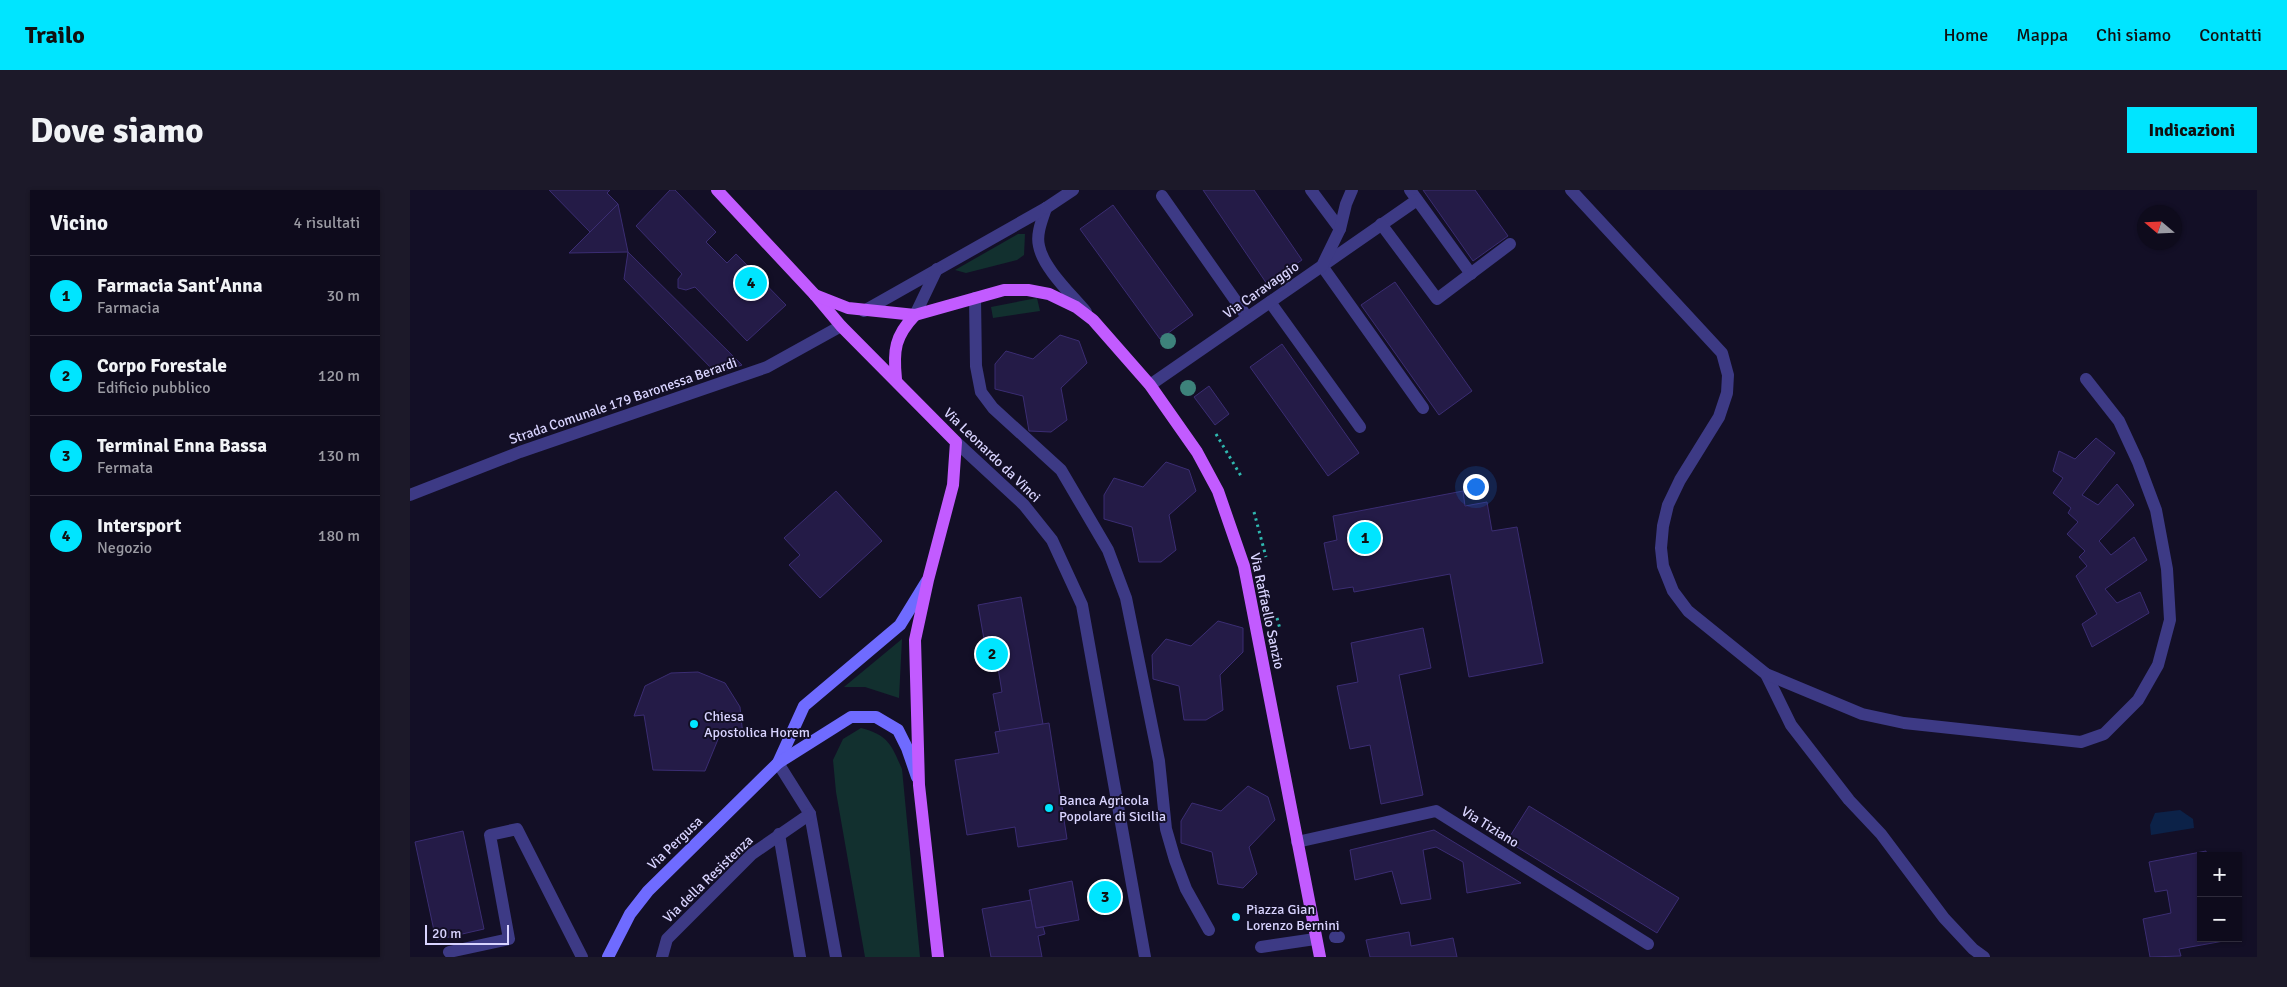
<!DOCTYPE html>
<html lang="it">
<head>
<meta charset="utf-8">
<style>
	:root { --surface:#0e0b1c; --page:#1c1929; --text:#f1f3f6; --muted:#9b9ba3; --line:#2e2b3b; --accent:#00e5ff }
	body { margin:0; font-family:Signika,sans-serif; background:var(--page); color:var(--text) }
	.controls { position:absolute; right:15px; bottom:15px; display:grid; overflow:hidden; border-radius:0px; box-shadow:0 1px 4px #0004 }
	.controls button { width:45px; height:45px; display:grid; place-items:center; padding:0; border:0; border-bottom:1px solid var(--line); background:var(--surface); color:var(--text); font:25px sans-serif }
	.compass { position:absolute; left:1727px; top:15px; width:45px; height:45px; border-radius:50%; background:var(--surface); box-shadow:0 1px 4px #0004; rotate:289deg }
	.scale { position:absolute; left:15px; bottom:12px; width:84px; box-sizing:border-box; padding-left:5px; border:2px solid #d9d4ff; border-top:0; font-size:14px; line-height:18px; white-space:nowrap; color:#d9d4ff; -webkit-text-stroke:4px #130f26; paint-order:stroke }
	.you { position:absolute; left:1065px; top:296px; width:18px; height:18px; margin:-12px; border:4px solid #fff; border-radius:50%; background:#1a73e8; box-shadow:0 0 0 8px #1a73e833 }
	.badge { display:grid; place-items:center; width:32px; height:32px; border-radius:50%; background:var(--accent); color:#111; font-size:16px; font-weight:700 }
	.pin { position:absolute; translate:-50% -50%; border:2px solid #fff; box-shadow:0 1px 5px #0006 }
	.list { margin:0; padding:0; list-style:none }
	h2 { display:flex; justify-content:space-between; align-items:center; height:65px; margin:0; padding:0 20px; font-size:21px }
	h2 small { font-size:16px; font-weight:400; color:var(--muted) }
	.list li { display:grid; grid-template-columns:32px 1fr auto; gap:15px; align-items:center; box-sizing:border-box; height:80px; padding:0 20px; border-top:1px solid var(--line) }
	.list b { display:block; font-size:19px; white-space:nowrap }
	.list p { margin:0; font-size:16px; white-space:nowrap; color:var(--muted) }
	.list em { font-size:16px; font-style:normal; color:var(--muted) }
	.map { position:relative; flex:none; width:1847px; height:767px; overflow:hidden; border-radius:0px }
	header { display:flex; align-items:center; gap:30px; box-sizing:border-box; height:70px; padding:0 25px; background:var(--accent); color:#111 }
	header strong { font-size:24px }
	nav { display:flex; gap:28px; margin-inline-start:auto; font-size:18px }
	.intro { display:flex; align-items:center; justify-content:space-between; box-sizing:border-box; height:120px; padding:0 30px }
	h1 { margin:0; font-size:35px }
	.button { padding:12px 22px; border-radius:0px; background:var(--accent); color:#111; font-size:18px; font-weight:700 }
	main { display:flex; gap:30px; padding:0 30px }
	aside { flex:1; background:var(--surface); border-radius:0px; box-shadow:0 1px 4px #0004 }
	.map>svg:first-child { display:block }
	.green { fill:#12302f }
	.water { fill:#0c2248 }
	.building { fill:#241b47; stroke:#3b2d73 }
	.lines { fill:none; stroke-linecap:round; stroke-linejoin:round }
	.path { stroke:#2fb8b0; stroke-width:3; stroke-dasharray:2.5 4; stroke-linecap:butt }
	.service { stroke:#3d3a85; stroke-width:12 }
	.minor { stroke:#3d3a85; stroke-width:12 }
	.secondary { stroke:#6f6bff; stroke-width:12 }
	.primary { stroke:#c25bff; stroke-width:12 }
	.tree { fill:#3d827b }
	.poi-dot { fill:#00e5ff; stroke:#130f26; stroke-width:2 }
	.labels { text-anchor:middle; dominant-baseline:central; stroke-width:4; stroke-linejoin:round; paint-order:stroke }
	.street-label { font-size:14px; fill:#d9d4ff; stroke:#130f26 }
	.poi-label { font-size:14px; fill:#d9d4ff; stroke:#130f26; text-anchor:start }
</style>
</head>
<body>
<header>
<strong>Trailo</strong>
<nav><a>Home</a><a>Mappa</a><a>Chi siamo</a><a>Contatti</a></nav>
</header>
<div class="intro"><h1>Dove siamo</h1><a class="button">Indicazioni</a></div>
<main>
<aside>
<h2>Vicino<small>4 risultati</small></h2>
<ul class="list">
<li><span class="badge">1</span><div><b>Farmacia Sant'Anna</b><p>Farmacia</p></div><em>30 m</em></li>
<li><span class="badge">2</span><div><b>Corpo Forestale</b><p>Edificio pubblico</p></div><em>120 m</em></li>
<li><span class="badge">3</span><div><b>Terminal Enna Bassa</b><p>Fermata</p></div><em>130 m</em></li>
<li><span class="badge">4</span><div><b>Intersport</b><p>Negozio</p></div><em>180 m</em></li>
</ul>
</aside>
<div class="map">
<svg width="1847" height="767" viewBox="0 0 1847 767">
	<rect width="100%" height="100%" fill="#130f26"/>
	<g class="green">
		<polygon points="608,44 615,44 614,65 607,70 556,83 545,80"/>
		<polygon points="627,108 630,121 583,128 581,117"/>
		<polygon points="492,449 489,508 455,497 434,497"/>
		<path d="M451,538c27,7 30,16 41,41l18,188h-55l-29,-165 -3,-32 10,-21z"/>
	</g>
	<polygon class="water" points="1770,620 1783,629 1784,638 1741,645 1740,635 1745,623"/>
	<g class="building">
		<polygon points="139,0 200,0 197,3 208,14 180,42"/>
		<polygon points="260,0 265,0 306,42 296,52 317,73 326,64 376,115 337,151 285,97 276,100 268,98 268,89 272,84 226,36"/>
		<polygon points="793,0 844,0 892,70 857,94"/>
		<polygon points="1013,0 1065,0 1098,46 1063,71"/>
		<polygon points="208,14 218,62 159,63"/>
		<polygon points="703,15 783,125 750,149 670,39"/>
		<polygon points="218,62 332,175 307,184 214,89"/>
		<polygon points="985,92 1062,201 1029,225 951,115"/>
		<polygon points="650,145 669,151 677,173 651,198 657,230 641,242 619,241 613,206 585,199 585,174 596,161 623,169"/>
		<polygon points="872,154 949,263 918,286 840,177"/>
		<polygon points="799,196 819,224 805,235 784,207"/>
		<polygon points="1686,248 1705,263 1672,305 1688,315 1707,294 1724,315 1689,351 1701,365 1724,347 1737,370 1695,399 1707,413 1730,402 1739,423 1682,457 1672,434 1687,424 1666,386 1677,376 1669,367 1675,361 1657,344 1668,332 1658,323 1661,318 1643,303 1653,288 1643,281 1649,261 1665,269"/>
		<polygon points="756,272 779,280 786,301 759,325 766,360 751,372 729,372 722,337 694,329 694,305 704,288 733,297"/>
		<polygon points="426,301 472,351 410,408 379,375 390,365 374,348"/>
		<polygon points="1053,301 1055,316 1077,312 1082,341 1107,337 1133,473 1059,487 1040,384 944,402 943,397 923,400 914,353 927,350 923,326"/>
		<polygon points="611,407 633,534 590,542 583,504 592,502 584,454 575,455 568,415"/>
		<polygon points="808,431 833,438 833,462 810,485 813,520 796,530 774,530 769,496 743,489 742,465 756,449 781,456"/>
		<polygon points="1013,438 1021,478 989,485 1013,605 971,614 960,555 940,559 927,496 948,492 941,453"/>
		<polygon points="288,482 315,493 330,517 333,546 311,542 295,581 243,580 234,525 224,526 235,496 261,483"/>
		<polygon points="639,533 657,649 608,657 605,637 557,645 545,570 589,563 585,542"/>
		<polygon points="838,596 858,607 865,630 839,657 847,684 833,698 808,694 802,662 771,653 771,631 782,613 811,621"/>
		<polygon points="1119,616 1269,708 1247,743 1097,651"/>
		<polygon points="1024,640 1111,693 1057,703 1053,672 1026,657 1013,660 1021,709 991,714 982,681 945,690 940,660"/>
		<polygon points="53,641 74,739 26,750 5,652"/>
		<polygon points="1796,661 1797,666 1791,666 1791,748 1825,749 1769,759 1771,766 1740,767 1733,729 1761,723 1757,700 1745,702 1739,672"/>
		<polygon points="662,691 669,730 626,738 619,700"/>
		<polygon points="621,710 626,738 633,737 635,744 628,746 632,767 581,767 572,719"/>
		<polygon points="999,742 1001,756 1043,748 1047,767 960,767 956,750"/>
	</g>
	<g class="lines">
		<g class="path">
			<polyline points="806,244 831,286"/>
			<polyline points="844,322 856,367"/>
			<polyline points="867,428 870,439"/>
		</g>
		<g class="service">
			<path d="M636,18c-4,12 -10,26 -7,38 4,22 33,49 47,66"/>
			<polyline points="454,121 636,18"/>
			<polyline points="505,125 527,79"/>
			<polyline points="1356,484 1381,535 1439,610 1471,644 1534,728 1563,759 1574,767"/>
			<polyline points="925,747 929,747"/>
			<polyline points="851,757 905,749"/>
			<polyline points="39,762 99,749 80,645 107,639 172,767"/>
		</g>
		<g class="minor">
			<polyline points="901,0 930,39"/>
			<polyline points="1000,0 1061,84"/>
			<polyline points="1161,0 1312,163 1318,185 1317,203 1309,227 1270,290 1258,315 1253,336 1251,358 1253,376 1263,401 1278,421 1356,484 1452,524 1494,533 1671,552 1694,544 1728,510 1748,475 1760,430 1757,379 1746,320 1728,272 1709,231 1676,189"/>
			<polyline points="752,6 837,127"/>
			<polyline points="1007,10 912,76 1013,218"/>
			<polyline points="636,18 663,0"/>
			<polyline points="971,34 1027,109 1100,54"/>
			<polyline points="565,108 566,176 571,202 583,218 651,280 698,360 716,408 749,571 756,639 765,670 776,699 799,740"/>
			<polyline points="860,112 950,237"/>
			<polyline points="740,195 912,76 930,39 936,14 942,0"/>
			<polyline points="546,252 614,315 642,350 672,415 735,767"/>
			<polyline points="0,305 110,262 357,177 431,136"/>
			<polyline points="368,573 400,624 426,767"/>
			<polyline points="369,644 390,767"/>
			<polyline points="887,652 1026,621 1238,754"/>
			<polyline points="252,767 257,749 342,664 400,624"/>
		</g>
		<g class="secondary">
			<polyline points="368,573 394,516 490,435 517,391"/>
			<polyline points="198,767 220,724 238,701 368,573 441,527 466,527 488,540 497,558 507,587"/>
		</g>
		<g class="primary">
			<polyline points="307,0 405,105 431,136 546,252 543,295 518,390 505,450 509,595 528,767"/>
			<polyline points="405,105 438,118 505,125 594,100 618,100 639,104 666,117 683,130 740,195 787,262 808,301 834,376 910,767"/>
			<path d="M486,189c-3,-29 -1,-43 19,-64"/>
		</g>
	</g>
	<g class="tree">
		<circle cx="758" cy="151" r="8"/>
		<circle cx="778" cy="198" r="8"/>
	</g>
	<g class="poi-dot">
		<circle cx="284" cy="534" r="5"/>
		<circle cx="639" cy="618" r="5"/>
		<circle cx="826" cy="727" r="5"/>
	</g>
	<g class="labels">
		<g class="street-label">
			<text transform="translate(851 100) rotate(-35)">Via Caravaggio</text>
			<text transform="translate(213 211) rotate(-19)">Strada Comunale 179 Baronessa Berardi</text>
			<text transform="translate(582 265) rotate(44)">Via Leonardo da Vinci</text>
			<text transform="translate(857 421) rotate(78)">Via Raffaello Sanzio</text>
			<text transform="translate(1080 637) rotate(32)">Via Tiziano</text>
			<text transform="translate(265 653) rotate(-44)">Via Pergusa</text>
			<text transform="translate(298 689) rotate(-44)">Via della Resistenza</text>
		</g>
		<g class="poi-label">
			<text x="294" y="526">Chiesa<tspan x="294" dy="16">Apostolica Horem</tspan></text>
			<text x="649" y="610">Banca Agricola<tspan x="649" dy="16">Popolare di Sicilia</tspan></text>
			<text x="836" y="719">Piazza Gian<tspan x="836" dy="16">Lorenzo Bernini</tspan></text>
		</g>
	</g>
</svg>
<div class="controls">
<button>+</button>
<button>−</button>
</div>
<svg class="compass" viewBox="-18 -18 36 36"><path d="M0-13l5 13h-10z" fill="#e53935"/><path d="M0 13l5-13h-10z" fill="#9b9ba3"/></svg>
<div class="scale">20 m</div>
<div class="you"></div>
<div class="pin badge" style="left:955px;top:348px">1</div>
<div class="pin badge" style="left:582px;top:464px">2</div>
<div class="pin badge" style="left:695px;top:707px">3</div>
<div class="pin badge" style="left:341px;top:93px">4</div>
</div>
</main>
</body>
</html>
